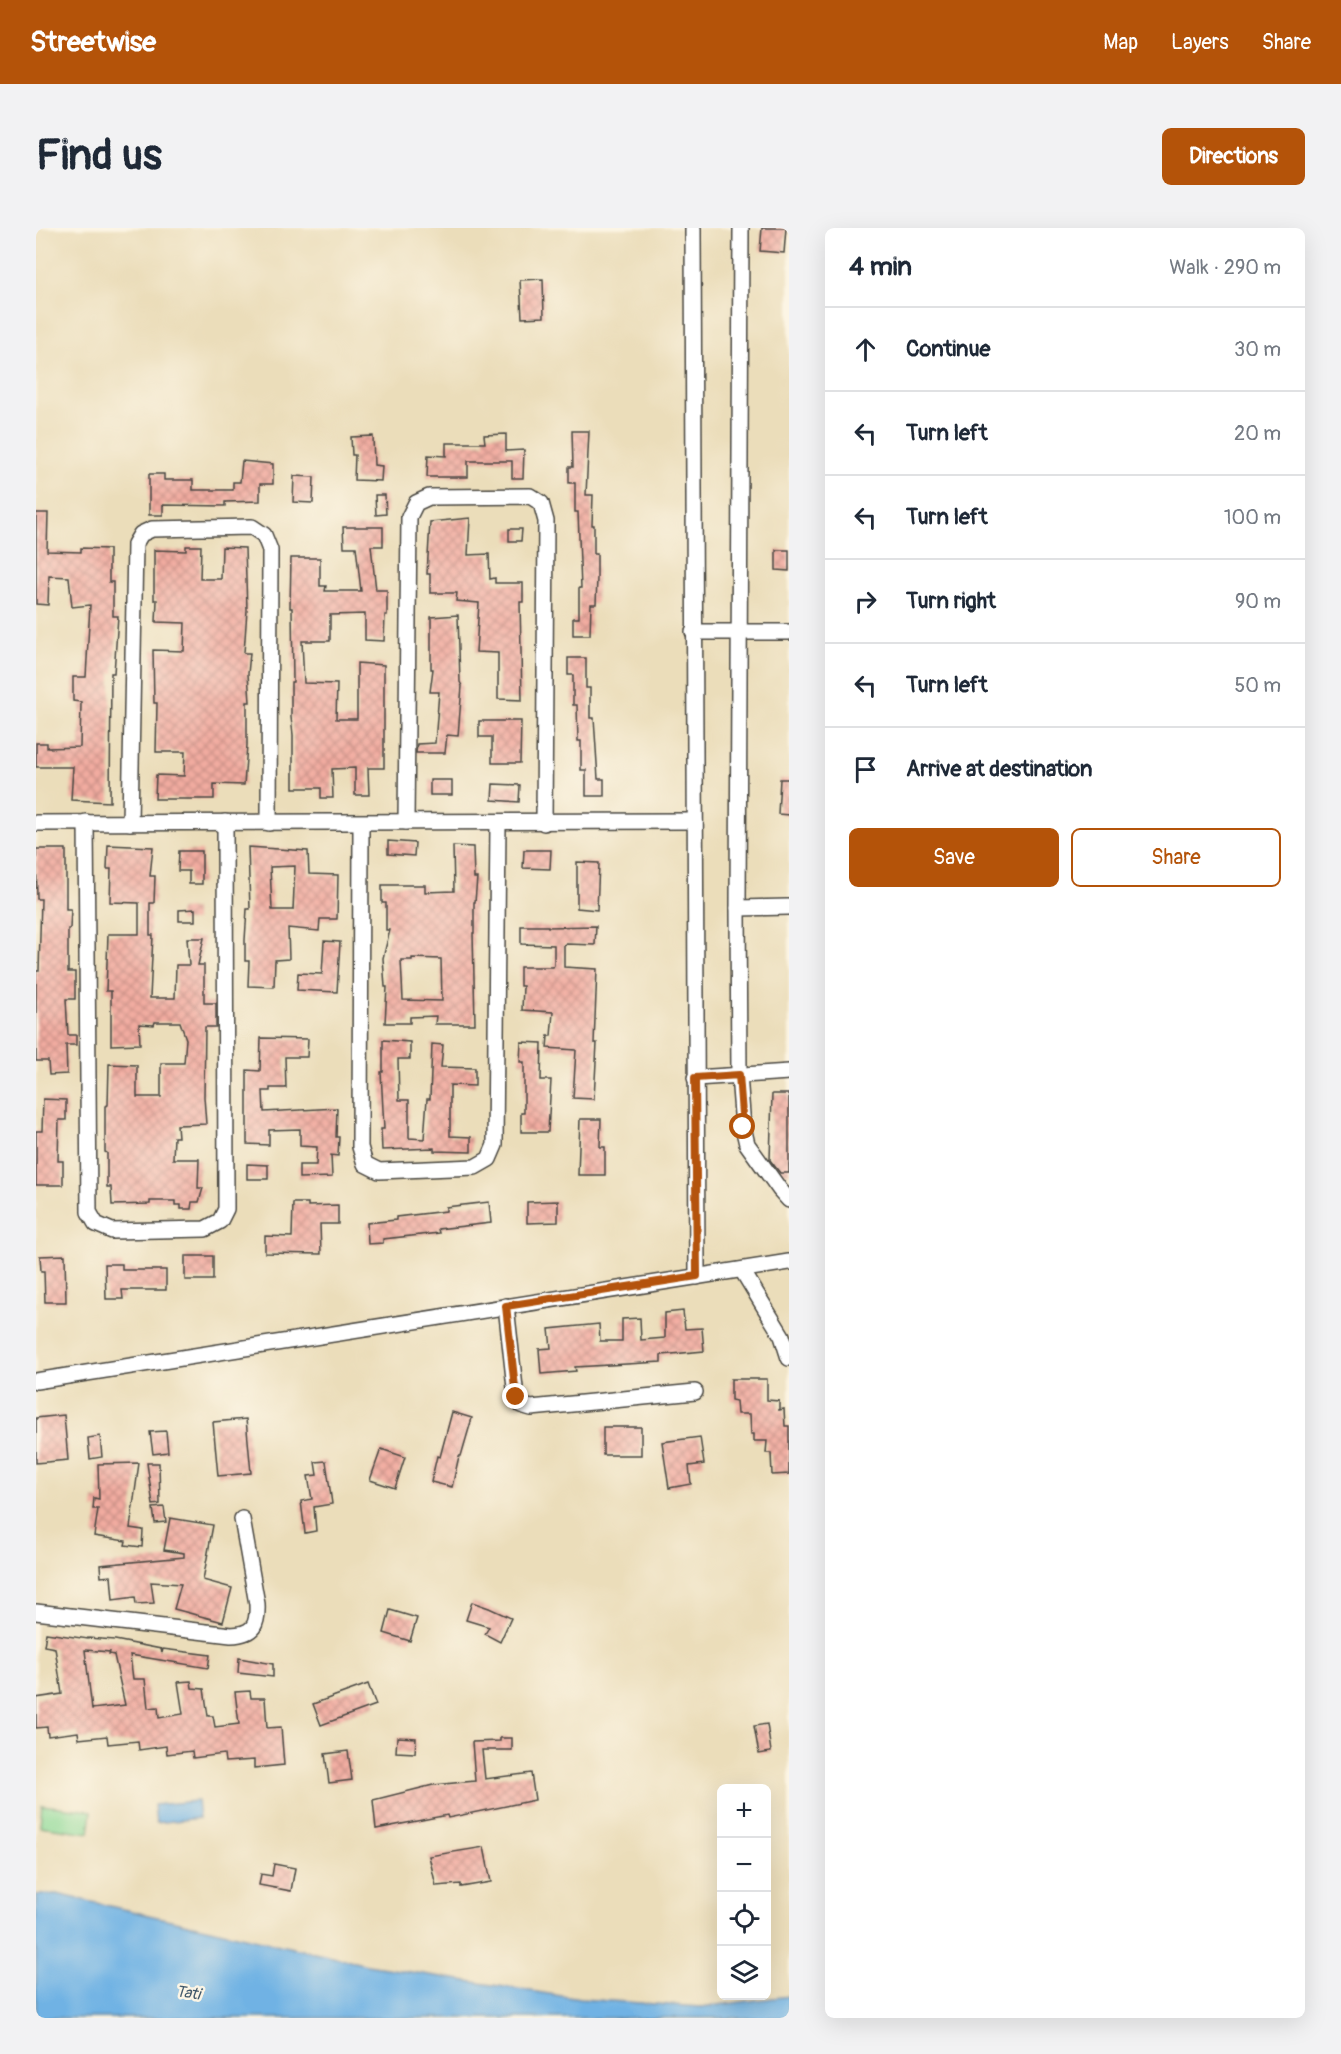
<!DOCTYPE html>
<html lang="en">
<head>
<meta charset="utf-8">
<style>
	:root { --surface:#fff; --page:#f2f2f3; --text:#1f2937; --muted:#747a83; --line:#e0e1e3; --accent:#b45309 }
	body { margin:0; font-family:Pangolin,sans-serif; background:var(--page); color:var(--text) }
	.controls { position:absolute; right:18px; bottom:18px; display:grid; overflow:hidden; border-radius:9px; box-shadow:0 6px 24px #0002 }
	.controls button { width:54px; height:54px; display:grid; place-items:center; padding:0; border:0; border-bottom:2px solid var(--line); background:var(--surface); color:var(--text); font:30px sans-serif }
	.stop { position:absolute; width:18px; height:18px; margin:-14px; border:4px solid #b45309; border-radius:50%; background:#fff }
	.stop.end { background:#b45309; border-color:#fff; box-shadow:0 2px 6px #0008 }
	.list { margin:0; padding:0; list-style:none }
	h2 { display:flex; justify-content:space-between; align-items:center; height:78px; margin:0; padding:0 24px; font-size:26px }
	h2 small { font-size:20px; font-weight:400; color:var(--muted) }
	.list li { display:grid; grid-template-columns:39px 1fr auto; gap:18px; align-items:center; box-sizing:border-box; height:84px; padding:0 24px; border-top:2px solid var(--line) }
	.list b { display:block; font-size:22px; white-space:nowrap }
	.list em { font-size:20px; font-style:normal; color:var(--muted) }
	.actions { display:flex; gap:12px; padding:18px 24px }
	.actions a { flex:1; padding:14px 0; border:2px solid var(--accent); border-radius:9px; text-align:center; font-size:21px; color:var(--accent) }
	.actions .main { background:var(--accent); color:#fff }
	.icon { flex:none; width:33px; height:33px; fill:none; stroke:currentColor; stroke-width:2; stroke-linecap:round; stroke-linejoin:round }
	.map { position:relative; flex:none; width:753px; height:1790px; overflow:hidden; border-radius:9px }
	header { display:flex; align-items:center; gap:36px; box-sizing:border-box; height:84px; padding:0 30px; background:var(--accent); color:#fff }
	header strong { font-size:28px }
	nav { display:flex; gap:33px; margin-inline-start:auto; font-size:21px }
	.intro { display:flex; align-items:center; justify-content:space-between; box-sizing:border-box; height:144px; padding:0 36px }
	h1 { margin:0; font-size:42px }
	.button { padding:15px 27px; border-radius:9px; background:var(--accent); color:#fff; font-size:21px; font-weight:700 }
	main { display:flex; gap:36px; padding:0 36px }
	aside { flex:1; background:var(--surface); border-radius:9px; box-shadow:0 6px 24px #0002 }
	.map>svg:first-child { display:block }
	.grass { fill:#8dd996; stroke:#5c8260; stroke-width:1.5 }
	.water { fill:#6fb2e4; stroke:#4d6e88; stroke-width:1.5 }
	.building { fill:url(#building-cross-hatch); fill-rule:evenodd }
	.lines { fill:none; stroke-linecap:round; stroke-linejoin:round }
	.minor-casing { stroke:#484640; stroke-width:18 }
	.minor { stroke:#fff; stroke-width:15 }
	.route { stroke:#b45309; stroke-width:8 }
	.labels { text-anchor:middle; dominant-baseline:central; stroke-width:5; stroke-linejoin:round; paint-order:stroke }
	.water-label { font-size:16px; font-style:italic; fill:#435a6c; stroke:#fcf5e5 }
</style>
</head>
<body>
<header>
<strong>Streetwise</strong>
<nav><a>Map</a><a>Layers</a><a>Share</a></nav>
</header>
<div class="intro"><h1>Find us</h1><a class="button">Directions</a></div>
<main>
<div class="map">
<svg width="753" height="1790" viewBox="0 0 753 1790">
	<defs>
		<pattern id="building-cross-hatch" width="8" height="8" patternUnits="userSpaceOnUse" patternTransform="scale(1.5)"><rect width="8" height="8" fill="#f2aca0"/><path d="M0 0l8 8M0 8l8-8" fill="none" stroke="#c48c83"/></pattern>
	</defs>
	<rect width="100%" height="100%" fill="#fcf5e5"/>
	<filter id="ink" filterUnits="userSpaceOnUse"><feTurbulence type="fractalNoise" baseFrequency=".0167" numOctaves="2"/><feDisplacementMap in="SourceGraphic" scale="12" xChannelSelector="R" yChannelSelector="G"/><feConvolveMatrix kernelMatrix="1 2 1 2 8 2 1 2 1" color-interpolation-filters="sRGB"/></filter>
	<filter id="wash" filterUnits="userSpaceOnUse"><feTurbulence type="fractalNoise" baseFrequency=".008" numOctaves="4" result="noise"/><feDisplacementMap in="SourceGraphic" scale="24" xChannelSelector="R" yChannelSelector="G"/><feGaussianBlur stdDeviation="1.35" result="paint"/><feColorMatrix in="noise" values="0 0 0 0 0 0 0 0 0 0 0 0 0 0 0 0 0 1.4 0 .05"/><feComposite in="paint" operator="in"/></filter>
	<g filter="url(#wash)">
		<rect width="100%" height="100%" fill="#ebddba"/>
		<polygon class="grass" points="6,1577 56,1583 53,1605 4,1598"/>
		<g class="water">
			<polygon points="161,1573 163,1590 120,1595 118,1577"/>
			<polygon points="21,1666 331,1737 544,1771 665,1779 753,1768 753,1790 0,1790 0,1667"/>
		</g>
		<g id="blocks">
			<g class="building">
				<polygon points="726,0 750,0 748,25 724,23"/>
				<polygon points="507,51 508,89 486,90 484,52"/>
				<polygon points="536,203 553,203 550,267 557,267 556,297 558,297 558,326 561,326 561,350 560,376 555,376 554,407 537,407 537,390 543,390 543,360 545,360 542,284 539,284 539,255 533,255 533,239 537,239"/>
				<polygon points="470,206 470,223 488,222 487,250 476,250 476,233 432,233 432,249 391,249 392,227 410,228 410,215 449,215 448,207"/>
				<polygon points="337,208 338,237 346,238 345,253 318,252 319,227 316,227 315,209"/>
				<polygon points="206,233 237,236 237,256 224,256 224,273 189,274 189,278 127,277 127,287 113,287 113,246 128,246 128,252 157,252 157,262 197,262 197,254 204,254"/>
				<polygon points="258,248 278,249 277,275 257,274"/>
				<polygon points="339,267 349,267 350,286 340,287"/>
				<polygon points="0,285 12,285 11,323 45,324 45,320 73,321 73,354 77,354 77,388 82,388 78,445 75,445 74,574 35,572 37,539 0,539 0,515 11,515 11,520 44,519 45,474 37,473 37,449 50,449 54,377 36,379 33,349 13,348 12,377 0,376"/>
				<polygon points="434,290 432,327 453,326 454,351 459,350 459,355 487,355 487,374 484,374 486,472 462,471 462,425 440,424 443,375 420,373 421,365 394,365 394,346 391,346 394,294"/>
				<polygon points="307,299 347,299 347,318 335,318 340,362 351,362 351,387 349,387 348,413 329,412 329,386 294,387 294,413 266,413 268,455 301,456 300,491 321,491 321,435 348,437 348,540 332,540 333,567 319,567 319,540 296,541 297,570 285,570 285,560 257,560 257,507 255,489 255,454 257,454 256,380 254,380 255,330 284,330 284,358 290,358 289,363 325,363 320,319 308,319"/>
				<polygon points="473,301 486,301 485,313 473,313"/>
				<polygon points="150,318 165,318 164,351 185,351 186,319 209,320 211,382 208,425 214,425 212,446 214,474 211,474 211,517 208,557 178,556 178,571 119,571 120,547 148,548 149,524 120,524 121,475 118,475 117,422 148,423 149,395 120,394 121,372 118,372 118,322 150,323"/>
				<polygon points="740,322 753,322 753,343 740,342"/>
				<polygon points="422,387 424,454 426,458 422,508 411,507 409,525 380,525 381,516 399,515 403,464 394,464 397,441 395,441 395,389"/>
				<polygon points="532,430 550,430 550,460 554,460 554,490 558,490 562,551 568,551 568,568 550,568 550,542 545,542 545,513 542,513 541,477 537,477 537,447 532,447"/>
				<polygon points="443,493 485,493 484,535 456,535 456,509 443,509"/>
				<polygon points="744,551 753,551 753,587 742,586"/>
				<rect x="394" y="552" width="22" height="15"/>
				<polygon points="457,556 484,557 483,574 456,572"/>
				<polygon points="352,613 379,615 378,628 352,626"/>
				<polygon points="72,617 117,619 114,648 119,648 118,675 114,675 114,707 117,707 114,770 139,770 140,737 153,737 151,710 168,710 162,737 168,737 168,775 180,775 180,799 169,799 168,869 170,896 141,897 142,909 138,909 137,931 163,931 162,960 167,960 163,974 156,974 155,981 145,981 145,977 139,977 139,973 114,973 114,976 76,977 75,959 71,959 71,925 69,924 69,878 72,877 73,836 101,837 101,869 125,869 125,835 148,835 150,811 144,794 119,794 118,797 103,796 104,816 75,817 75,763 70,763 72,706 103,706 103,675 74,674 75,641 71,641"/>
				<path d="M417,618l20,1 1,31h3l-2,24h-1v31h-1l2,91h-40l1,-8 -26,1v6h-25l2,-36h-2l-2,-29 7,-28h-4v-27h-4v-18h43v7l29,-1zM376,730l29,1 1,42 -39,-1 -2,-40h11z"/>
				<path d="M212,619l60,4 1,23 29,1 -1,44h-17l-1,12 -31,-3 1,31 -14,1 -1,27 -26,-1 1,-25h-4v-21l2,-31h3zM259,638l-2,44h-21l-2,-43z"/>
				<polygon points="0,621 30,621 30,681 35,681 34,701 32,701 32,744 39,744 39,771 30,771 32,807 40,807 40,817 30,817 31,846 13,847 12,833 0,833 0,743 3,743 5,671 1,671"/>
				<polygon points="488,622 515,622 514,641 487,640"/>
				<polygon points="143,623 166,623 166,656 153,656 153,643 142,643"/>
				<polygon points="541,634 563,635 561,682 541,680"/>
				<polygon points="159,681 159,693 143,693 143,682"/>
				<polygon points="485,698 512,698 512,699 560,698 559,717 530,716 528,717 528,739 561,741 558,815 561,815 558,871 537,870 540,822 511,820 512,808 515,808 517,784 486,782 487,758 484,758 484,739 517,739 518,737 518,717 485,716"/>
				<polygon points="288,713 304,714 301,764 261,762 262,745 286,746"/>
				<polygon points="225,810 272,811 271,829 249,829 250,860 234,860 234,863 227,863 228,884 301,880 300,909 303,909 302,928 295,927 296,949 263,950 263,937 280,937 281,919 264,918 264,901 233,902 233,917 211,916 211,842 224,843"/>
				<polygon points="347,812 374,814 374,831 362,831 363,872 373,872 373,910 388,911 391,871 394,871 396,816 407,817 405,839 439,840 439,858 414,857 414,908 435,909 435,924 398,923 398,920 346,922 345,901 348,901 345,844 347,844"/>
				<polygon points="485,814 506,815 505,852 515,852 512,904 485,904 485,885 488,885 488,834 484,834"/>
				<polygon points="736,866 753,866 753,945 744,945 734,932"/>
				<polygon points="7,871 30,872 30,892 23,892 22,933 27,933 27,957 0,957 0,903 6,903"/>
				<polygon points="544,891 565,891 564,919 569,919 569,947 542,947"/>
				<polygon points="211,936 232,937 232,951 211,951"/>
				<polygon points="522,973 522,994 491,995 491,974"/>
				<polygon points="453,974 455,995 402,1001 403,1005 347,1011 347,1015 332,1016 331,995 360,992 360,989 410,983 410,979"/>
				<polygon points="257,975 272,975 272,978 302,977 302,996 284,996 285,1026 229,1025 229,1008 256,1009"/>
				<polygon points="29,1027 30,1074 9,1074 8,1043 5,1043 4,1028"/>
				<rect x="149" y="1028" width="28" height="24"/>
				<polygon points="69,1036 86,1036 86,1042 130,1042 130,1062 86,1062 87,1071 70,1071"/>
				<polygon points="647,1083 649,1101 666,1100 668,1123 625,1127 625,1134 539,1139 540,1143 505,1146 503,1121 515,1120 513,1101 563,1096 564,1113 586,1113 586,1091 604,1090 605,1112 629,1110 629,1085"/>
				<polygon points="695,1151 731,1151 731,1172 743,1173 743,1182 748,1181 749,1198 753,1198 753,1246 736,1247 735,1225 730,1225 731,1213 718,1213 718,1206 715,1206 714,1186 701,1186 700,1173 695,1172"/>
				<polygon points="416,1184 436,1190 425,1228 423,1228 416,1259 395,1254 401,1228 404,1229"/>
				<polygon points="28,1187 32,1232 0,1235 0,1190"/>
				<polygon points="210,1191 215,1245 182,1248 177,1194"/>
				<rect x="567" y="1199" width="38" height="28"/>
				<polygon points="130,1203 132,1224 117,1226 114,1204"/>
				<polygon points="64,1208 66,1229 54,1231 52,1210"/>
				<polygon points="664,1209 668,1236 653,1238 655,1256 633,1260 626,1214"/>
				<polygon points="345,1221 369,1229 359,1260 334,1252"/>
				<polygon points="290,1233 296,1276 278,1279 280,1303 269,1305 265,1273 276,1271 272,1248 281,1247 279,1234"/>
				<polygon points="103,1235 94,1300 107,1302 106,1319 89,1317 90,1313 58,1308 62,1281 57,1281 58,1270 63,1271 62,1236"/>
				<polygon points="111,1235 123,1235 124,1276 117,1277"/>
				<polygon points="128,1279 130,1294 119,1295 117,1280"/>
				<polygon points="134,1290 177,1297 167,1352 196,1360 187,1394 138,1381 145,1356 115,1354 118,1375 100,1376 99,1369 77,1372 75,1348 65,1349 64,1337 148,1329 148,1325 128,1322"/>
				<polygon points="436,1374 453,1380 475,1390 464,1414 449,1406 453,1399 430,1392"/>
				<polygon points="354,1382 381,1390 374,1413 348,1405"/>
				<path d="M10,1405l42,6v-1l27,2 46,9 1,4 1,-4 47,6 -2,13 -78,-13 3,24h12l3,29 10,-1 1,11 24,-4 -5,-32 13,-1 1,7 12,1 4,27h5l2,11 24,-3 -4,-32 15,-1 1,7h14l2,30 14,-1 3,38 -30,3v-8l-29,2 -1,-8 -31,4 -1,-7 -25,3 -1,-8 -27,4 -1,-9 -30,3 -1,-8 -28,3 -1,-7 -30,4 -1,-9 -11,1v-30l26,-4 -7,-46 -11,-2zM49,1422l25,2 -1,2 5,1 11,50 -33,4z"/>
				<polygon points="203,1430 237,1436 237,1449 202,1445"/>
				<polygon points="332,1456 340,1477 285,1497 277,1476"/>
				<polygon points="731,1496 735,1524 723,1526 718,1498"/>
				<polygon points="361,1509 380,1510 379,1525 360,1524"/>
				<polygon points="464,1510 476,1510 476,1522 446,1522 449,1551 495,1545 499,1572 412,1590 411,1587 340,1601 337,1572 397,1557 439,1553 436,1514 464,1513"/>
				<polygon points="312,1523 316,1552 293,1555 289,1526"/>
				<polygon points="448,1619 455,1654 425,1659 425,1656 400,1658 393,1628"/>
				<polygon points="238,1636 259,1640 255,1663 223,1657 225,1646 236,1648"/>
			</g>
		</g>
	</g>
	<g filter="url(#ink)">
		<use href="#blocks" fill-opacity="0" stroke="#484640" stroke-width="1.5"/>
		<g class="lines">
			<defs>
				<g id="minor">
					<polyline points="657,0 661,1049"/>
					<polyline points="705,0 702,680 703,847 707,899 711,916 744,962 753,972"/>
					<polyline points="657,404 753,404"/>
					<polyline points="50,594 53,984 60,996 76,1003 169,1001 184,993 190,981 189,594"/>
					<polyline points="370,594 373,289 380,275 393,269 494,268 505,275 510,293 508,595"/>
					<polyline points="0,595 659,593"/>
					<polyline points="94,595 99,316 105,306 116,301 216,299 228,307 234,322 233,595"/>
					<polyline points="325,595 324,919 329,936 343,943 439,939 453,931 459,917 462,595"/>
					<polyline points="702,680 753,679"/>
					<polyline points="659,850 753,844"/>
					<polyline points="706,1042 746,1108 753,1130"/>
					<polyline points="470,1078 480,1169 485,1177 495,1180 659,1164"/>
					<polyline points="0,1153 753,1034"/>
					<path d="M0,1384l195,23c23,-1 27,-10 26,-31l-15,-85"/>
				</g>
			</defs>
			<use href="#minor" class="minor-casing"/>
			<use href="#minor" class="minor"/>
		</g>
	</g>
	<g class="lines" filter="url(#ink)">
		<polyline class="route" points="480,1169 470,1078 661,1048 659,850 703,847 707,899"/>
	</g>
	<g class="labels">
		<g class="water-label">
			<text transform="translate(152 1765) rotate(8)">Tati</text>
		</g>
	</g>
</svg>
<div class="controls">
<button>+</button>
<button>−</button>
<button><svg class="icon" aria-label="locate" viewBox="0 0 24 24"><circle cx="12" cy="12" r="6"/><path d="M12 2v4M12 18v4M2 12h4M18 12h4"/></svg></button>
<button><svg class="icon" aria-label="layers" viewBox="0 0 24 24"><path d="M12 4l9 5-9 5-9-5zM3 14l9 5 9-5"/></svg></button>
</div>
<div class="stop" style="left:707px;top:899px"></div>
<div class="stop end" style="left:480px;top:1169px"></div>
</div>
<aside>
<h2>4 min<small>Walk · 290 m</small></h2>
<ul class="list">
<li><svg class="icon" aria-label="ahead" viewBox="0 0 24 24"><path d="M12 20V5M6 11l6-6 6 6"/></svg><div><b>Continue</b></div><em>30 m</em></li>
<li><svg class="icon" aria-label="left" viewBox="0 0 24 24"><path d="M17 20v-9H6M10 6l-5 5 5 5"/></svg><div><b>Turn left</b></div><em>20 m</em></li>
<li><svg class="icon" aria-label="left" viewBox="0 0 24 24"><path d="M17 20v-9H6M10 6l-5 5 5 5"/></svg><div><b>Turn left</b></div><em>100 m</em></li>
<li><svg class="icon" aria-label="right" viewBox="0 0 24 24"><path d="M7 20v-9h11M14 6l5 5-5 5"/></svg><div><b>Turn right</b></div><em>90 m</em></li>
<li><svg class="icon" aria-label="left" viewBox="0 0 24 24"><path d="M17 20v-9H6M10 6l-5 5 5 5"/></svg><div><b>Turn left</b></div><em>50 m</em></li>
<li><svg class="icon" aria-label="arrive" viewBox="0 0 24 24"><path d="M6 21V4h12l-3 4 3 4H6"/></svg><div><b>Arrive at destination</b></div></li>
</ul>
<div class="actions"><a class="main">Save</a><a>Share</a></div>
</aside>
</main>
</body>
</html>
